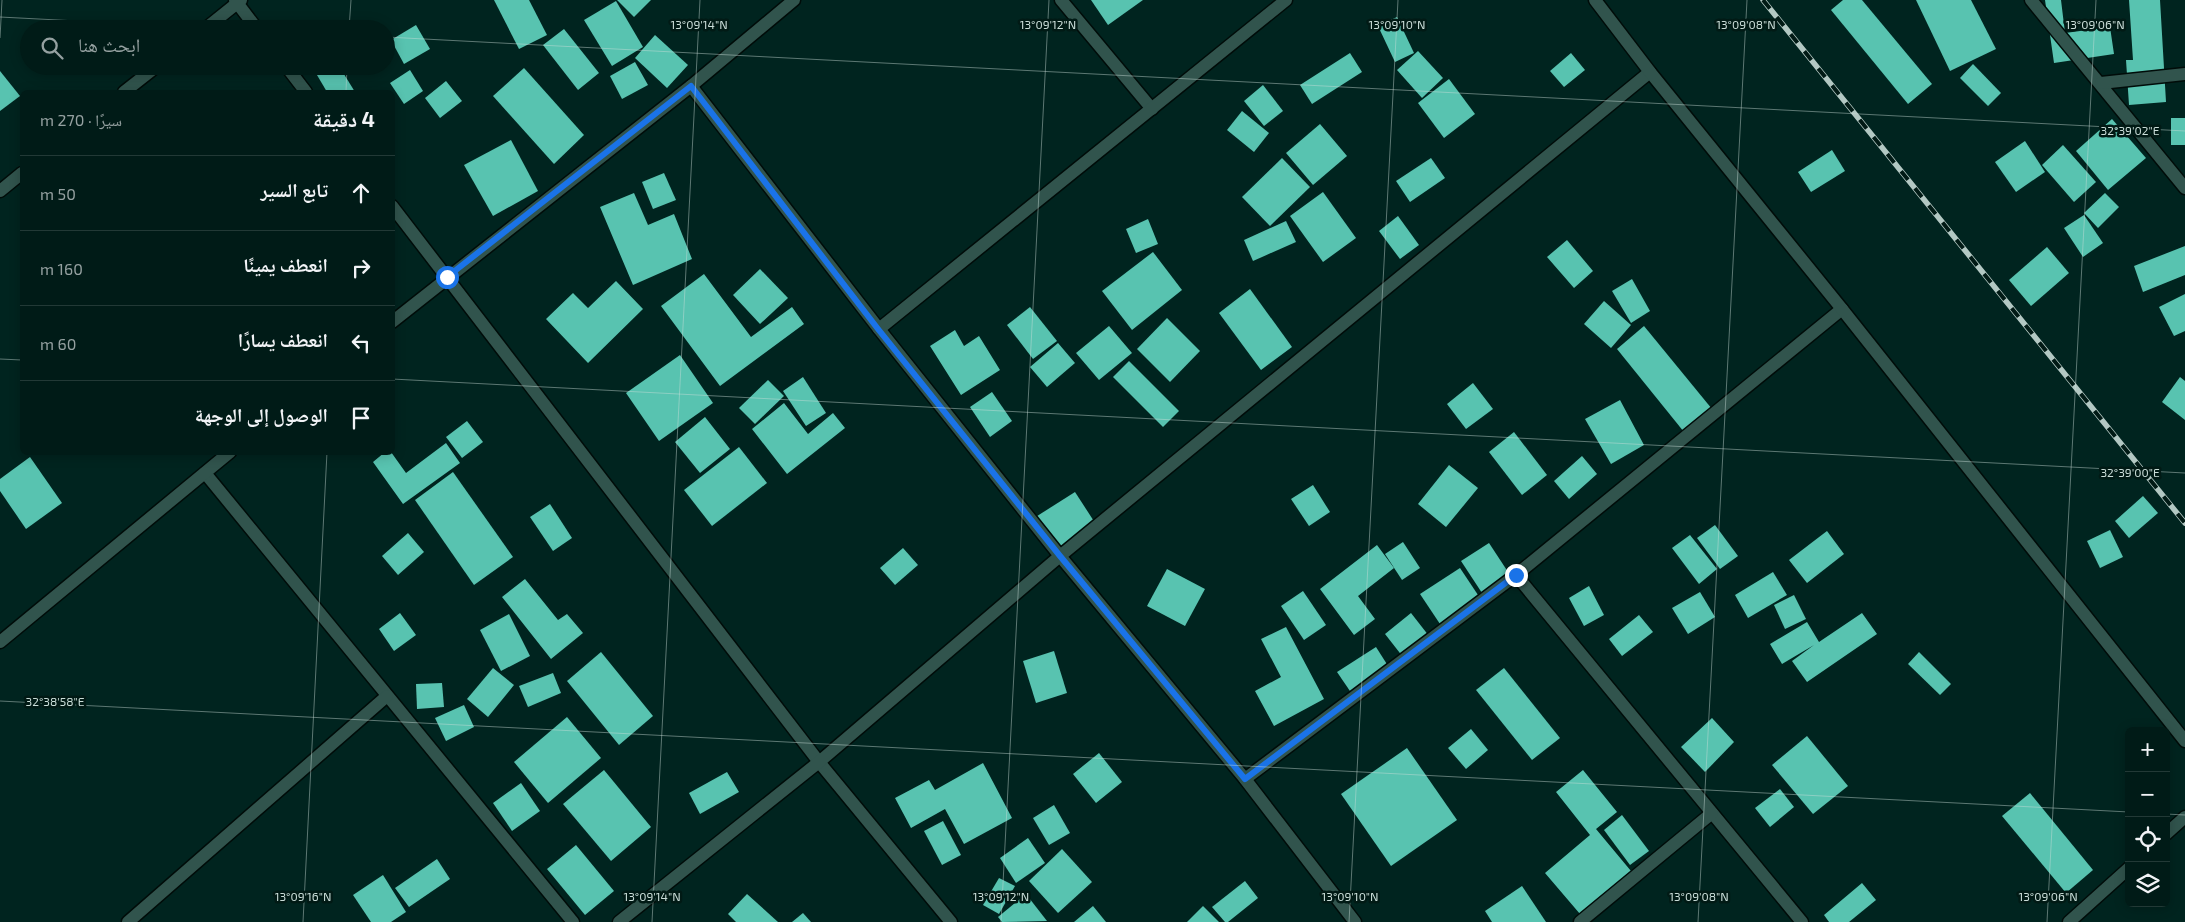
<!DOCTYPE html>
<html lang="ar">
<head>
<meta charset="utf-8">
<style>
	:root { --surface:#001b17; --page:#0a2420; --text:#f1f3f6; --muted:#95a1a1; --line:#223936 }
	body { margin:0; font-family:"Exo 2","Noto Naskh Arabic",sans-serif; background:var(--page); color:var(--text); direction:rtl }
	.controls { position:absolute; right:15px; bottom:15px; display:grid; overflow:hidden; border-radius:8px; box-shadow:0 2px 12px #0003 }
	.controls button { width:45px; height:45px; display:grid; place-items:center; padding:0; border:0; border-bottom:1px solid var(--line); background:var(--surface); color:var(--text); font:25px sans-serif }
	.stop { position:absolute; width:15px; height:15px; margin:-11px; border:4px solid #1a73e8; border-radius:50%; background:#fff }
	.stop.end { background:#1a73e8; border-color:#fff; box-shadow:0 1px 5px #0008 }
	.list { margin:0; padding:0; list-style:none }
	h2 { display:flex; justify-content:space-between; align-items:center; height:65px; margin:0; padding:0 20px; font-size:21px }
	h2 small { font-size:16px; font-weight:400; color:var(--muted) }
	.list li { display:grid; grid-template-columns:32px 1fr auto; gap:15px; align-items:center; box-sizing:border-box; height:75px; padding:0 20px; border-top:1px solid var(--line) }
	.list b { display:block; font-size:19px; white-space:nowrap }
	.list em { font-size:16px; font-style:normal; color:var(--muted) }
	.icon { flex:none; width:28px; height:28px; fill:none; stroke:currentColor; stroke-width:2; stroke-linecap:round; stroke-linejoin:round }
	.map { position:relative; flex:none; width:2185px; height:922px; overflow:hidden; direction:ltr }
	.search { position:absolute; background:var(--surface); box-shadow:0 2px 12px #0003; left:20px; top:20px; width:375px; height:55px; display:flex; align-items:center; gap:12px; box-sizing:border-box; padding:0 18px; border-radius:28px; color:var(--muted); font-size:19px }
	.panel { position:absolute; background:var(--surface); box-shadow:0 2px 12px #0003; left:20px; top:90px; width:375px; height:365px; border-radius:8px; direction:rtl }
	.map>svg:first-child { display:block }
	.building { fill:#58c3b0 }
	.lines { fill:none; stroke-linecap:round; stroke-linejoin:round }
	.minor-casing { stroke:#000c09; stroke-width:15 }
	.tertiary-casing { stroke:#000c09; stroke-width:15 }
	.secondary-casing { stroke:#000c09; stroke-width:15 }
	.minor { stroke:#31544d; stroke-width:12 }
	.tertiary { stroke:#31544d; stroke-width:12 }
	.secondary { stroke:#31544d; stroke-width:12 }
	.rail-casing { stroke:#b3c8c3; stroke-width:5.5 }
	.rail { stroke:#011a15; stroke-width:4; stroke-dasharray:11; stroke-linecap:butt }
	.route { stroke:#1a73e8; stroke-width:6 }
	.ticks { fill:none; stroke:#cbded9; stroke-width:1; stroke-opacity:0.45 }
	.ticks-label { font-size:12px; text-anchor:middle; fill:#cbded9; stroke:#011a15; stroke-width:5; stroke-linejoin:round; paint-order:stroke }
</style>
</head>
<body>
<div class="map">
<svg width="2185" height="922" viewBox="0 0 2185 922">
	<rect width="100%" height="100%" fill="#00241f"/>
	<g class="building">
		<polygon points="494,0 529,0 547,35 519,49"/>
		<polygon points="617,0 651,0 634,17"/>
		<polygon points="1091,0 1143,0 1108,25"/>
		<polygon points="1843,0 1862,0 1932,84 1908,104 1831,10"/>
		<polygon points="1916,0 1971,0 1996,49 1950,71"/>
		<polygon points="2045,0 2061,0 2065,33 2110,27 2114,54 2054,63"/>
		<polygon points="2129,0 2160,0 2166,102 2129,105 2126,60 2133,60"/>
		<polygon points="616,1 643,47 612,66 584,20"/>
		<polygon points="1397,17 1414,53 1395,62 1378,26"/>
		<polygon points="416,25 430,49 404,64 391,40"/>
		<polygon points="564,29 599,73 578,90 543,45"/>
		<polygon points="655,35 688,65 667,88 635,58"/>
		<polygon points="1418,51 1443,78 1422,98 1397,70"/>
		<polygon points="1350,53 1362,72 1312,104 1300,85"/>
		<polygon points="1571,53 1585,70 1564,87 1550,71"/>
		<polygon points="635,62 648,85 622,99 610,76"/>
		<polygon points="1973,64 2001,93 1988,106 1960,78"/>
		<polygon points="333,66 339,66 355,92 327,92 317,75"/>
		<polygon points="524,68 584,135 554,164 493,96"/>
		<polygon points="410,70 423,91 404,104 390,83"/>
		<polygon points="0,71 20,96 0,111"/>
		<polygon points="1449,79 1475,114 1444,138 1418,103"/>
		<polygon points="446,81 462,101 440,118 425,98"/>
		<polygon points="1263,85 1283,111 1264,126 1244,101"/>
		<polygon points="1242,111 1269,133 1254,152 1227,130"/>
		<rect x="2171" y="118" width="14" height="27"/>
		<polygon points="2112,119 2146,158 2108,190 2076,151"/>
		<polygon points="1320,124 1347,156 1313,185 1286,153"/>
		<polygon points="511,140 538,191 493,216 464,165"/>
		<polygon points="2025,141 2045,172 2016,192 1995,162"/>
		<polygon points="2063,145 2096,182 2074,202 2042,165"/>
		<polygon points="1832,150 1845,171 1811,192 1798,172"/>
		<polygon points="1282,158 1310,187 1270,226 1242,197"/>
		<polygon points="1431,158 1445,178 1410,202 1396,181"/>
		<polygon points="664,173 676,200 653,209 642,182"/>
		<polygon points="1323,192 1356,238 1323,262 1290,216"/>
		<polygon points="634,193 648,225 674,214 692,259 633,285 600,207"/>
		<polygon points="2105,193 2119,207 2098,228 2084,213"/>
		<polygon points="2084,215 2103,243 2083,257 2064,228"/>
		<polygon points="1398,216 1419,245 1400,259 1379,231"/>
		<polygon points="1148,219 1158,244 1136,253 1126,229"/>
		<polygon points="1286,221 1296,242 1253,261 1244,240"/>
		<polygon points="1567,240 1593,271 1574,288 1547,257"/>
		<polygon points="2185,246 2185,275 2143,292 2134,266"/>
		<polygon points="2047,247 2069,273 2031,306 2009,280"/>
		<polygon points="1153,252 1182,290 1132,330 1102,291"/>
		<polygon points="760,269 788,298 760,324 733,295"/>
		<polygon points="704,274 751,337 792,307 804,324 720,386 661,306"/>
		<polygon points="1632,279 1650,311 1631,323 1612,291"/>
		<polygon points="616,281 643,309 588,363 546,319 573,293 588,308"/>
		<polygon points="1250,289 1292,347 1261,370 1219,313"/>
		<polygon points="2185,294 2185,331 2174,336 2159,307"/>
		<polygon points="1604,301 1631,325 1611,348 1584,324"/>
		<polygon points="1030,307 1057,341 1033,359 1007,325"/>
		<polygon points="1167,318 1200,351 1170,382 1137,349"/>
		<polygon points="1109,326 1132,353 1099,380 1076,353"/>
		<polygon points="1644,326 1712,409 1684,432 1617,349"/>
		<polygon points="955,330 964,346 979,336 1000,370 961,395 930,346"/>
		<polygon points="1058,343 1075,363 1047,387 1030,367"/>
		<polygon points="680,355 713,403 659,441 626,393"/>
		<polygon points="1129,361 1179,411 1163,427 1113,377"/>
		<polygon points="803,377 826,413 806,426 783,391"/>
		<polygon points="2180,377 2185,381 2185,420 2162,402"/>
		<polygon points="768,380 784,396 755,424 739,408"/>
		<polygon points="1473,383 1493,409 1466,429 1447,404"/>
		<polygon points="992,392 1012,421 990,437 970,407"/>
		<polygon points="1620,400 1644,445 1611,464 1585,419"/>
		<polygon points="784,403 808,434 833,413 845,428 787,474 752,429"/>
		<polygon points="705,417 730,449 700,473 675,442"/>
		<polygon points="467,421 483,442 462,458 446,437"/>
		<polygon points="1514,432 1547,475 1522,495 1489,452"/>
		<polygon points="446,443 460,463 403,504 373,462 385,452 391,452 406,473"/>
		<polygon points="739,447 767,483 712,526 684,490"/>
		<polygon points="1582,456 1597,474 1569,499 1554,481"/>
		<polygon points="30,457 62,503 26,529 0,491 0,479"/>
		<polygon points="1449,465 1478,488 1446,527 1418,504"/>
		<polygon points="453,472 513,557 474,585 415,500"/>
		<polygon points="1313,485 1330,512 1309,526 1291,499"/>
		<polygon points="1075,492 1099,529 1058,555 1034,518"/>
		<polygon points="2143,496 2158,513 2129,538 2115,521"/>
		<polygon points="550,504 572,538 553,551 530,517"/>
		<polygon points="1715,525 1738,556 1720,569 1697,538"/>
		<polygon points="2110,530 2123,557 2100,568 2087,541"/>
		<polygon points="1827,531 1844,554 1807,583 1789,560"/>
		<polygon points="408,533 424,552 398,575 382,556"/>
		<polygon points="1690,535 1717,569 1699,584 1672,548"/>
		<polygon points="1403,542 1420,568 1402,580 1385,554"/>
		<polygon points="1489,543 1510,575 1482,593 1461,561"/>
		<polygon points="1377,545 1394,568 1358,596 1375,619 1354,635 1320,589"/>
		<polygon points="903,548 918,565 895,585 880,568"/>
		<polygon points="1460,568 1480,598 1440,624 1420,594"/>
		<polygon points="1167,569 1205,589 1185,626 1147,606"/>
		<polygon points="1773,572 1787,595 1748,618 1735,595"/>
		<polygon points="525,579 558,620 567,614 583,633 551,659 502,597"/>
		<polygon points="1589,586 1604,615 1584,626 1569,598"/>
		<polygon points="1303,591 1326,625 1304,640 1281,606"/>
		<polygon points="1700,592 1715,617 1688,634 1672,608"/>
		<polygon points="1794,595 1806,619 1785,629 1774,605"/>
		<polygon points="400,613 416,635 394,651 379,629"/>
		<polygon points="1411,613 1429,636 1403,657 1385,634"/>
		<polygon points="1862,613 1877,634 1807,682 1792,661 1814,645 1782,664 1770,644 1807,622 1819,642"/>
		<polygon points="509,614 530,656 501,671 480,630"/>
		<polygon points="1639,615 1653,632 1622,656 1609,639"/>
		<polygon points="1286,627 1324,699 1274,726 1255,691 1281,677 1261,639"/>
		<polygon points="1376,647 1390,669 1352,694 1337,672"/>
		<polygon points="1054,651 1067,693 1036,703 1023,661"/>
		<polygon points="601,652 653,716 619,745 567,681"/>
		<polygon points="1919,652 1951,684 1940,695 1908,664"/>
		<polygon points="493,668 514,685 488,717 467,699"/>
		<polygon points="1504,668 1560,738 1532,760 1476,690"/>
		<polygon points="553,673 561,693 528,707 519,686"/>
		<polygon points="442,683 444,707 417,709 416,684"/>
		<polygon points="464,705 474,727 446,741 435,718"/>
		<polygon points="567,717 601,758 548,803 514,762"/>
		<polygon points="1712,718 1734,742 1705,772 1681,747"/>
		<polygon points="1471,729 1488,750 1466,769 1448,748"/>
		<polygon points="1807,736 1848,786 1813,814 1772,765"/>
		<polygon points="1407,748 1457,820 1391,866 1341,794"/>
		<polygon points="1099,753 1122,782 1096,803 1073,774"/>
		<polygon points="983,763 1012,818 964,844 945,809 911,828 895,798 929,780 935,790"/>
		<polygon points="604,770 651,827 611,861 563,804"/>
		<polygon points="1583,770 1617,812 1596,829 1631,871 1580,914 1545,873 1590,835 1556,792"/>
		<polygon points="727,772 739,792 700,814 689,793"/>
		<polygon points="521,783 540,811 512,831 493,803"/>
		<polygon points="1780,789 1794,807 1770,827 1755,808"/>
		<polygon points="2030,793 2093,870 2066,893 2002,816"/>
		<polygon points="1054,805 1070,833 1049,845 1033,818"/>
		<polygon points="1622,815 1649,851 1630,865 1604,830"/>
		<polygon points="943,821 961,855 942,865 924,831"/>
		<polygon points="1028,838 1045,863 1016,883 1000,858"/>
		<polygon points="576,845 614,891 585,915 547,869"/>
		<polygon points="1062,849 1092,882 1058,913 1029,881"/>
		<polygon points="437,859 450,879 409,907 395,888"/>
		<polygon points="383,875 406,912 391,922 371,922 353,895"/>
		<polygon points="999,878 1015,886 999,914 983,905"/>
		<polygon points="1245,881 1258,898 1228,922 1225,922 1212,907"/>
		<polygon points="1862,883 1876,900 1849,922 1829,922 1824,915"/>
		<polygon points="1522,886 1546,922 1492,922 1485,911"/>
		<polygon points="747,894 778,922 736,922 728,914"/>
		<polygon points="1026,894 1047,921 1002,922 998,917"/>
		<polygon points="1093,906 1106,922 1074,922"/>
		<polygon points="1203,906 1219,922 1187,922"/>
		<polygon points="803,913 811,922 792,922"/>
	</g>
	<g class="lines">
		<defs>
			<g id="minor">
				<polyline points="235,0 257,29"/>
				<polyline points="1061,0 1152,109"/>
				<polyline points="2031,0 2185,188"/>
				<polyline points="286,66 306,92"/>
				<polyline points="2101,83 2185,74"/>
				<polyline points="691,86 879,329 1060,556 1245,779 1355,922"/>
				<polyline points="392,206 819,762 951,922"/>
				<polyline points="392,322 691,86 794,0"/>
				<polyline points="879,329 1286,0"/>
				<polyline points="205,473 573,922"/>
				<polyline points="1516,575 1802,922"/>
				<polyline points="0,642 230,452"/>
				<polyline points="1245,779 1516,575 1842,309"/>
				<polyline points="2166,834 2185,817"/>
				<polyline points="128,922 387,696"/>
				<polyline points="619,922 819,762 1060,556 1650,72"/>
				<polyline points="1580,922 1712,813"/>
				<polyline points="2069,922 2129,868"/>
			</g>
			<g id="tertiary">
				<polyline points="205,29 241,0"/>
				<polyline points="124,92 157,66"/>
				<polyline points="0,191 22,173"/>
			</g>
			<polyline id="secondary" points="1595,0 1650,72 1842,309 2185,741"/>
		</defs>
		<use href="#minor" class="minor-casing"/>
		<use href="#tertiary" class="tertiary-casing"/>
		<use href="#secondary" class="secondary-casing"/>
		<use href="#minor" class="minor"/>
		<use href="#tertiary" class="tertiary"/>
		<use href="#secondary" class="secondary"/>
		<defs>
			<polyline id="rail" points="1763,0 2185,523"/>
		</defs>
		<use href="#rail" class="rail-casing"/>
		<use href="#rail" class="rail"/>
	</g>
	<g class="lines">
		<polyline class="route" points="447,277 691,86 878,329 1060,556 1245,779 1516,575"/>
	</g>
	<path class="ticks" d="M0,17l232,12M349,29l2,-29M386,37l1799,94M0,38l2,-38M346,92l1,-26M0,359l22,1M392,379l1793,94M0,701l2129,111M2166,814l19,1M303,922l24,-470M652,922l48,-922M1001,922l48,-922M1349,922l49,-922M1698,922l49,-922M2047,922l49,-922"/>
	<g class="ticks-label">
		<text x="699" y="29">13°09'14"N</text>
		<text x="1048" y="29">13°09'12"N</text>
		<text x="1397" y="29">13°09'10"N</text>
		<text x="1746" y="29">13°09'08"N</text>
		<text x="2095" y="29">13°09'06"N</text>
		<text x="2130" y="135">32°39'02"E</text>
		<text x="2130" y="477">32°39'00"E</text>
		<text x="55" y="706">32°38'58"E</text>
		<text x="303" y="901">13°09'16"N</text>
		<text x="652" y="901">13°09'14"N</text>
		<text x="1001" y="901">13°09'12"N</text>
		<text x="1350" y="901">13°09'10"N</text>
		<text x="1699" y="901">13°09'08"N</text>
		<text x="2048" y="901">13°09'06"N</text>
	</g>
</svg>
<div class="controls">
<button>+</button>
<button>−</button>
<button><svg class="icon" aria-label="locate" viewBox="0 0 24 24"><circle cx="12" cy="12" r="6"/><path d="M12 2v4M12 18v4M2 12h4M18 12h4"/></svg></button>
<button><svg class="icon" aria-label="layers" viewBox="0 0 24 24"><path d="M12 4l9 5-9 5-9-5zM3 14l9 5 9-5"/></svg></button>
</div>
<div class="stop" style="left:447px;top:277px"></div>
<div class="stop end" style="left:1516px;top:575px"></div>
<div class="search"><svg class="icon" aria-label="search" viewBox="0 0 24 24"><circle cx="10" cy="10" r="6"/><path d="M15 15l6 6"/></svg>ابحث هنا</div>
<section class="panel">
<h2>4 دقيقة<small>سيرًا · 270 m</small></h2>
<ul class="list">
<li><svg class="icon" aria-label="ahead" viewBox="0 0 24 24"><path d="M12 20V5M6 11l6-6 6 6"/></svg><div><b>تابع السير</b></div><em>50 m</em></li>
<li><svg class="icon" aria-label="right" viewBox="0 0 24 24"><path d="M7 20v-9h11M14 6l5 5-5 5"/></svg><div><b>انعطف يمينًا</b></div><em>160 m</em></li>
<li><svg class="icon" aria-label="left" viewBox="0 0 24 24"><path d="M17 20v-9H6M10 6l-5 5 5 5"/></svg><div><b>انعطف يسارًا</b></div><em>60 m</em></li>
<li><svg class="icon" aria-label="arrive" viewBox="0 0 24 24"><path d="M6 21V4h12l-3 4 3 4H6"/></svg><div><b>الوصول إلى الوجهة</b></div></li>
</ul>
</section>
</div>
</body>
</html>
